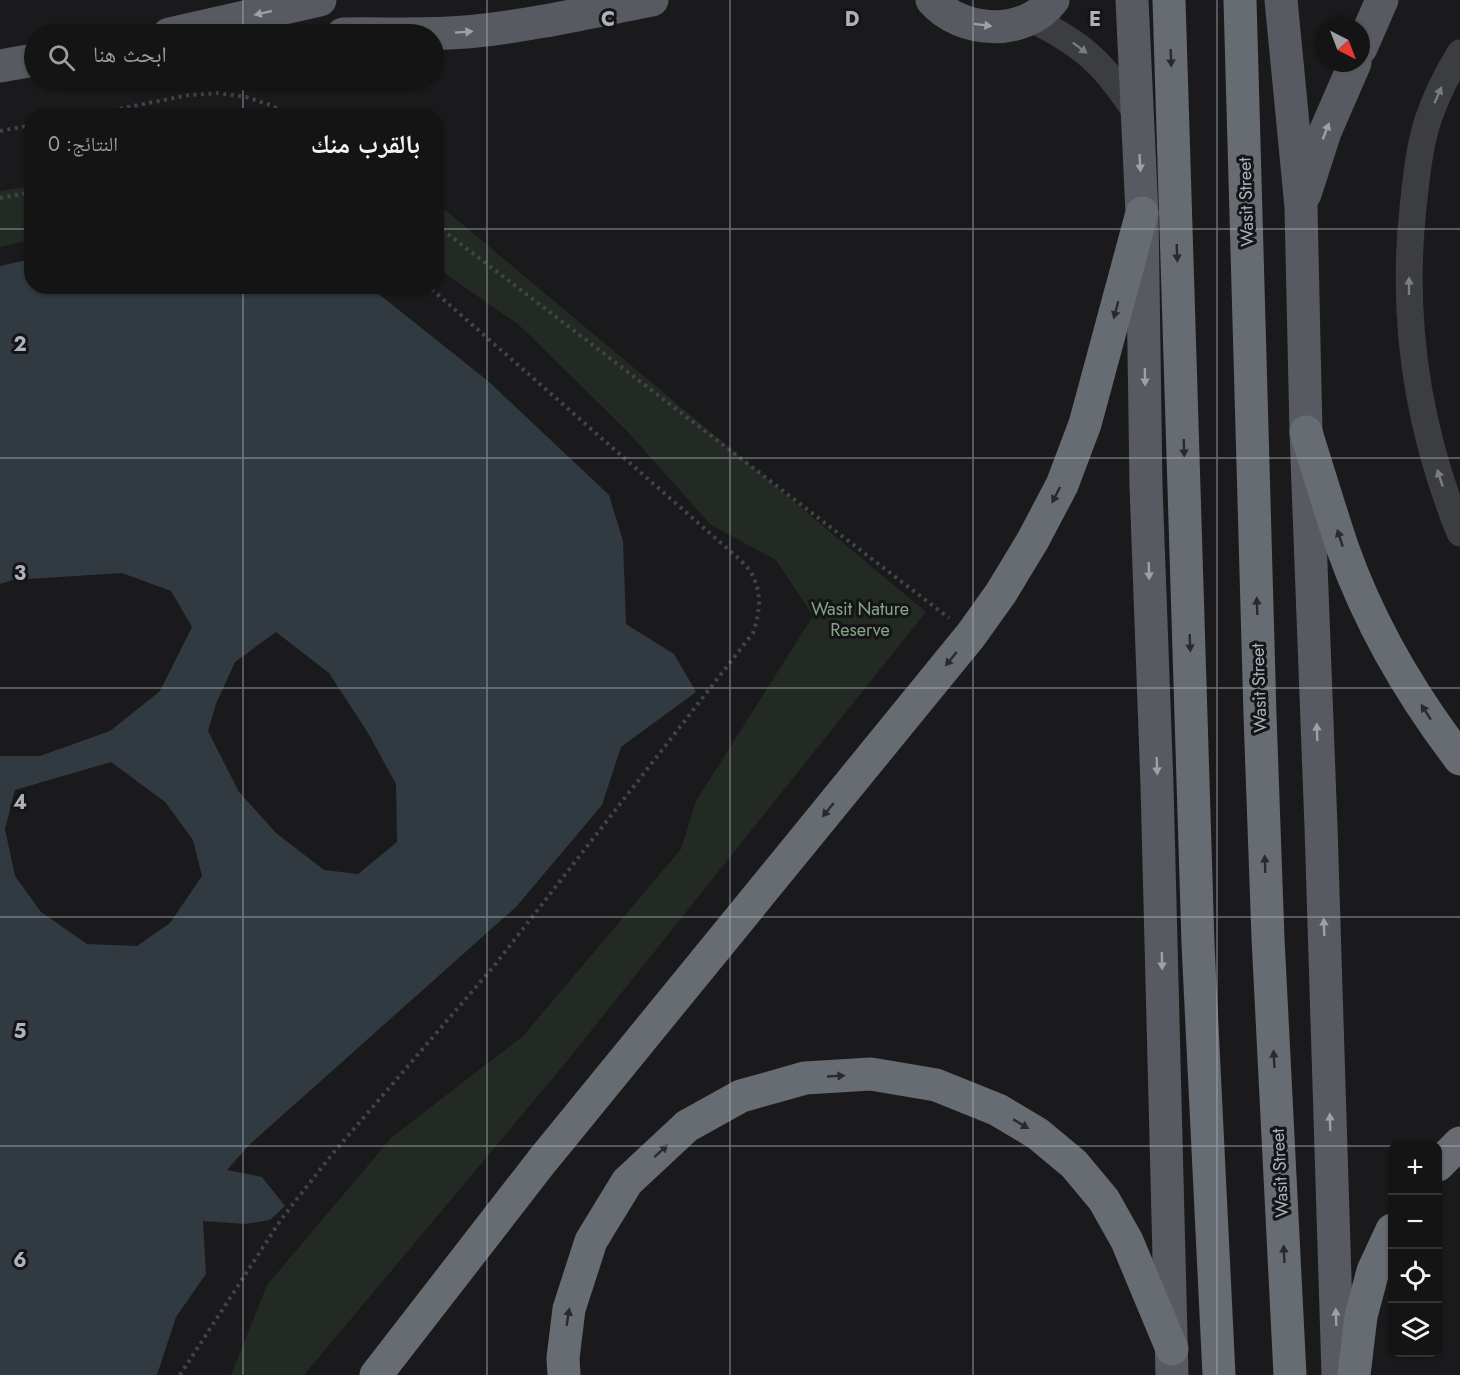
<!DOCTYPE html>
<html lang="ar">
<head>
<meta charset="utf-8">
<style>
	:root { --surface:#141415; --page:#212122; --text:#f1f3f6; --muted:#9d9ea0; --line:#333334 }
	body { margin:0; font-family:Jost,"Noto Naskh Arabic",sans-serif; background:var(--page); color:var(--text); direction:rtl }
	.controls { position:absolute; right:18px; bottom:18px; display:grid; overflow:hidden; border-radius:12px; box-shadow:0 2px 4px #0004 }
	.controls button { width:54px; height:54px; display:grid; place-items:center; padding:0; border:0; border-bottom:2px solid var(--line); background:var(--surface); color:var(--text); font:30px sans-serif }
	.compass { position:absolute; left:1316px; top:18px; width:54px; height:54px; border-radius:50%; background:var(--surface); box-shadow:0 2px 4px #0004; rotate:138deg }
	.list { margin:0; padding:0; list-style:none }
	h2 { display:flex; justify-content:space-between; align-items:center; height:78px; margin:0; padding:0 24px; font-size:26px }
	h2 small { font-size:20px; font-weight:400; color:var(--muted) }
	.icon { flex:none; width:33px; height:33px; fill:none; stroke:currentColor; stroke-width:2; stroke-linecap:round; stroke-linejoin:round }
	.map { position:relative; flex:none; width:1460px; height:1375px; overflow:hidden; direction:ltr }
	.search { position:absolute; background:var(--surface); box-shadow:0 2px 4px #0004; left:24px; top:24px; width:420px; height:66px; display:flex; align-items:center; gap:15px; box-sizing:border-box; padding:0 21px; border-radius:33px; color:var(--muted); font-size:22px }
	.panel { position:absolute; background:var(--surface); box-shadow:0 2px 4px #0004; left:24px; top:108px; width:420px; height:186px; border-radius:24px; direction:rtl }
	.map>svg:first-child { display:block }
	.green { fill:#222a23 }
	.water { fill:#303a40; fill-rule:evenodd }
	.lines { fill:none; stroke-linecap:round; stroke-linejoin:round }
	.path { stroke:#414448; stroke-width:4; stroke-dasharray:3 4.5; stroke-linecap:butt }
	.minor { stroke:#3b3d41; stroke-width:27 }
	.major { stroke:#575a60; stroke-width:33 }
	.highway { stroke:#676b72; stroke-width:33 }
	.oneway { fill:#9ca0a9 }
	.oneway2 { fill:#7a7d84 }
	.oneway3 { fill:#2a2a2e }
	.grid { fill:none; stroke:#adb2bb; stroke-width:1.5; stroke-opacity:0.55 }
	.labels { text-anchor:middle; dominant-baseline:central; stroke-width:6; stroke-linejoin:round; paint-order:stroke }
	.street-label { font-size:18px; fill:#adb2bb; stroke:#151517 }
	.park-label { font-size:18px; fill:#86a586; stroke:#151517 }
	.grid-label { font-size:20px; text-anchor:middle; font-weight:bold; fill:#adb2bb; stroke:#151517; stroke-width:6; stroke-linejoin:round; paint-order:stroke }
</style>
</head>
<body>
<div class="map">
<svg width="1460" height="1375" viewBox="0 0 1460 1375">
	<rect width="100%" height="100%" fill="#1a1a1c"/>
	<g class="green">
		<polygon points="31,186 31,240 0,247 0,191"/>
		<polygon points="437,203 926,612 563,1066 304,1375 231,1375 267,1285 392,1137 523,1036 681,849 696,801 813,616 776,560 711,525 626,430 519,325 437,268"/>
	</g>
	<path class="water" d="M31,259l1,27 338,1 118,94 121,114 14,46 3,83 48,30 22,38 -75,55 -19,58 -86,102 -266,237 -23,26 35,7 23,29 -15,14 -25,4 -42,-3 3,53 -30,43 -19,58h-157v-619h40l70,-25 50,-40 32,-64 -21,-36 -49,-18 -110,7 -12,4v-318zM276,632l53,41 39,60 28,51 1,58 -39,32 -34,-4 -48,-37 -37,-41 -31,-61 8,-27 19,-42zM111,762l54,40 28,38 9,36 -32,47 -33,23 -50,-2 -46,-32 -26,-36 -10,-47 10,-39z"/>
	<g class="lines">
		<g class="path">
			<polyline points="83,116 189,95 218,93 246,97 273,106 291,116"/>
			<polyline points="0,131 32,125"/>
			<polyline points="0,198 32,192"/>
			<polyline points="436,225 949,618"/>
			<path d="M180,1375l102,-157 52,-66 160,-186 259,-333c7,-22 10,-41 -3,-62 -3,-5 -9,-10 -13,-14l-309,-271"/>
		</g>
		<g class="minor">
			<path d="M1030,18c21,11 42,22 60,38 19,17 33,37 47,58"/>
			<path d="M1460,53c-13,21 -25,45 -33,70 -8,26 -11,57 -14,85 -12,111 5,221 47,325"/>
		</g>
		<g class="major">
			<path d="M932,0c29,34 93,37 121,0"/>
			<polyline points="1132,0 1142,213 1146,486 1157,785 1172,1375"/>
			<polyline points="1281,0 1301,207 1306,432 1321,827 1338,1375"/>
			<polyline points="169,34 320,0"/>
			<path d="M343,34c44,-1 89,2 133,-3 59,-6 118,-20 176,-31"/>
			<polyline points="1361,48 1382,0"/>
			<polyline points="0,66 34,60"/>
			<polyline points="1305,194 1325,132 1355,63"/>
		</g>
		<g class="highway">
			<polyline points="1169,0 1198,944 1219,1375"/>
			<polyline points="1240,0 1260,715 1268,938 1290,1375"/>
			<path d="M1306,432c12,39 24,78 37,117 27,76 69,147 117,210"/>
			<polyline points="1438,1165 1460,1143"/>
			<polyline points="376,1375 542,1161 971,635 1001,593 1033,540 1062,485 1085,424 1142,213"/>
			<polyline points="564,1375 563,1358 569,1309 591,1241 627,1182 687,1126 741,1096 805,1078 871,1074 936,1085 998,1110 1038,1134 1074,1164 1104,1200 1127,1241 1172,1349"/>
			<polyline points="1354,1375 1361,1316 1373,1271 1392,1230"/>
		</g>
	</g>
	<defs><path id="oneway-solid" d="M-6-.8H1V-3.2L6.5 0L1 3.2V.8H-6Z" transform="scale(1.5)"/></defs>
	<g class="oneway">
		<use href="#oneway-solid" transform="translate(263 13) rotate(167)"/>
		<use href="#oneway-solid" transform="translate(983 25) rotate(7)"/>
		<use href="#oneway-solid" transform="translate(464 32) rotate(-4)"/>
		<use href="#oneway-solid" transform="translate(1326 131) rotate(-69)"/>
		<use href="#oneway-solid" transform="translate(1140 163) rotate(87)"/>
		<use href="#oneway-solid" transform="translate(1145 377) rotate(89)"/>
		<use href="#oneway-solid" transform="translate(1149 571) rotate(88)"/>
		<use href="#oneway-solid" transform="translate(1317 732) rotate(-92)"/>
		<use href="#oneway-solid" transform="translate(1157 766) rotate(88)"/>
		<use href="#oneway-solid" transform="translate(1324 927) rotate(-92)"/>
		<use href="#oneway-solid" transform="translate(1162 961) rotate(89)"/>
		<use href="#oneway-solid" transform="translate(1330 1122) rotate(-92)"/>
		<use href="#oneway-solid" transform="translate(1336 1317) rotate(-92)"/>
	</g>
	<g class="oneway2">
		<use href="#oneway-solid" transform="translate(1080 48) rotate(37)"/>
		<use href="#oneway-solid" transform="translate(1438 95) rotate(-67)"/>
		<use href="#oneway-solid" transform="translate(1409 286) rotate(-90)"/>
		<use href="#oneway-solid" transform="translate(1440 478) rotate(-108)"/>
	</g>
	<g class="oneway3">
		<use href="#oneway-solid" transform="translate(1171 58) rotate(88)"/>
		<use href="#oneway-solid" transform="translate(1177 253) rotate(88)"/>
		<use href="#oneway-solid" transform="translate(1116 310) rotate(105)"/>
		<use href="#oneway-solid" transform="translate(1184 448) rotate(88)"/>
		<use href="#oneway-solid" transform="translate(1056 495) rotate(117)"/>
		<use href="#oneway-solid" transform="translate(1340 538) rotate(-108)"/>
		<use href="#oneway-solid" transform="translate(1257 606) rotate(-92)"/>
		<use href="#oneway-solid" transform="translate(1190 643) rotate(88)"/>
		<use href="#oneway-solid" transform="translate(951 659) rotate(129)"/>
		<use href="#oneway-solid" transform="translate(1426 712) rotate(-123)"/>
		<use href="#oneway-solid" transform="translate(828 810) rotate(129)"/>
		<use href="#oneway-solid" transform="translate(1265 864) rotate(-92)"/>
		<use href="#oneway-solid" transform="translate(1274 1059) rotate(-93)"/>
		<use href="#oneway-solid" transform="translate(836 1076) rotate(-3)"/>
		<use href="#oneway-solid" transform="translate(1021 1124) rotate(31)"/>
		<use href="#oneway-solid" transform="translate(661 1151) rotate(-43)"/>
		<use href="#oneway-solid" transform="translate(1284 1254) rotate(-93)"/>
		<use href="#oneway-solid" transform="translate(568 1317) rotate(-81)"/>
	</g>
	<path class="grid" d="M243,0v34M487,0v1375M730,0v1375M973,0v1375M1217,0v1375M243,80v36M0,229h32M436,229h1024M243,286v1089M0,458h1460M0,688h1460M0,917h1460M0,1146h1392M1438,1146h22"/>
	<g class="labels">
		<g class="street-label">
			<text transform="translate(1246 202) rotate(-92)">Wasit Street</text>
			<text transform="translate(1259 688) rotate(-92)">Wasit Street</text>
			<text transform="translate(1280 1173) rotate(-93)">Wasit Street</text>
		</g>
		<g class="park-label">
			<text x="860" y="609">Wasit Nature<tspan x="860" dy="21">Reserve</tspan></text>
		</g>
	</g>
	<g class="grid-label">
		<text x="608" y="26">C</text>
		<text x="852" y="26">D</text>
		<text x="1095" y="26">E</text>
		<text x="20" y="351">2</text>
		<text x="20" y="580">3</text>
		<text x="20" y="809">4</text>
		<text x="20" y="1038">5</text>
		<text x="20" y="1267">6</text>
	</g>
</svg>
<div class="controls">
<button>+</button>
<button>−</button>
<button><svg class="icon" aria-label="locate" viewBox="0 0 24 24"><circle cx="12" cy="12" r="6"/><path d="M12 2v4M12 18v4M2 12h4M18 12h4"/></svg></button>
<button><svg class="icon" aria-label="layers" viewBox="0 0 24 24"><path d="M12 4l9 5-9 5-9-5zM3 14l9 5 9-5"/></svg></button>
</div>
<svg class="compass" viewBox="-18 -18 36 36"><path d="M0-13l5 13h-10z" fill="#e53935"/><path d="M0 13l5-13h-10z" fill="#9d9ea0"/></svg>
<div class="search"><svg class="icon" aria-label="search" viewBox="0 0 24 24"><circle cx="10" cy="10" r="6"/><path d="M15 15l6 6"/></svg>ابحث هنا</div>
<section class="panel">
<h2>بالقرب منك<small>النتائج: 0</small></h2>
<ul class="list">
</ul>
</section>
</div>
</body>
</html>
